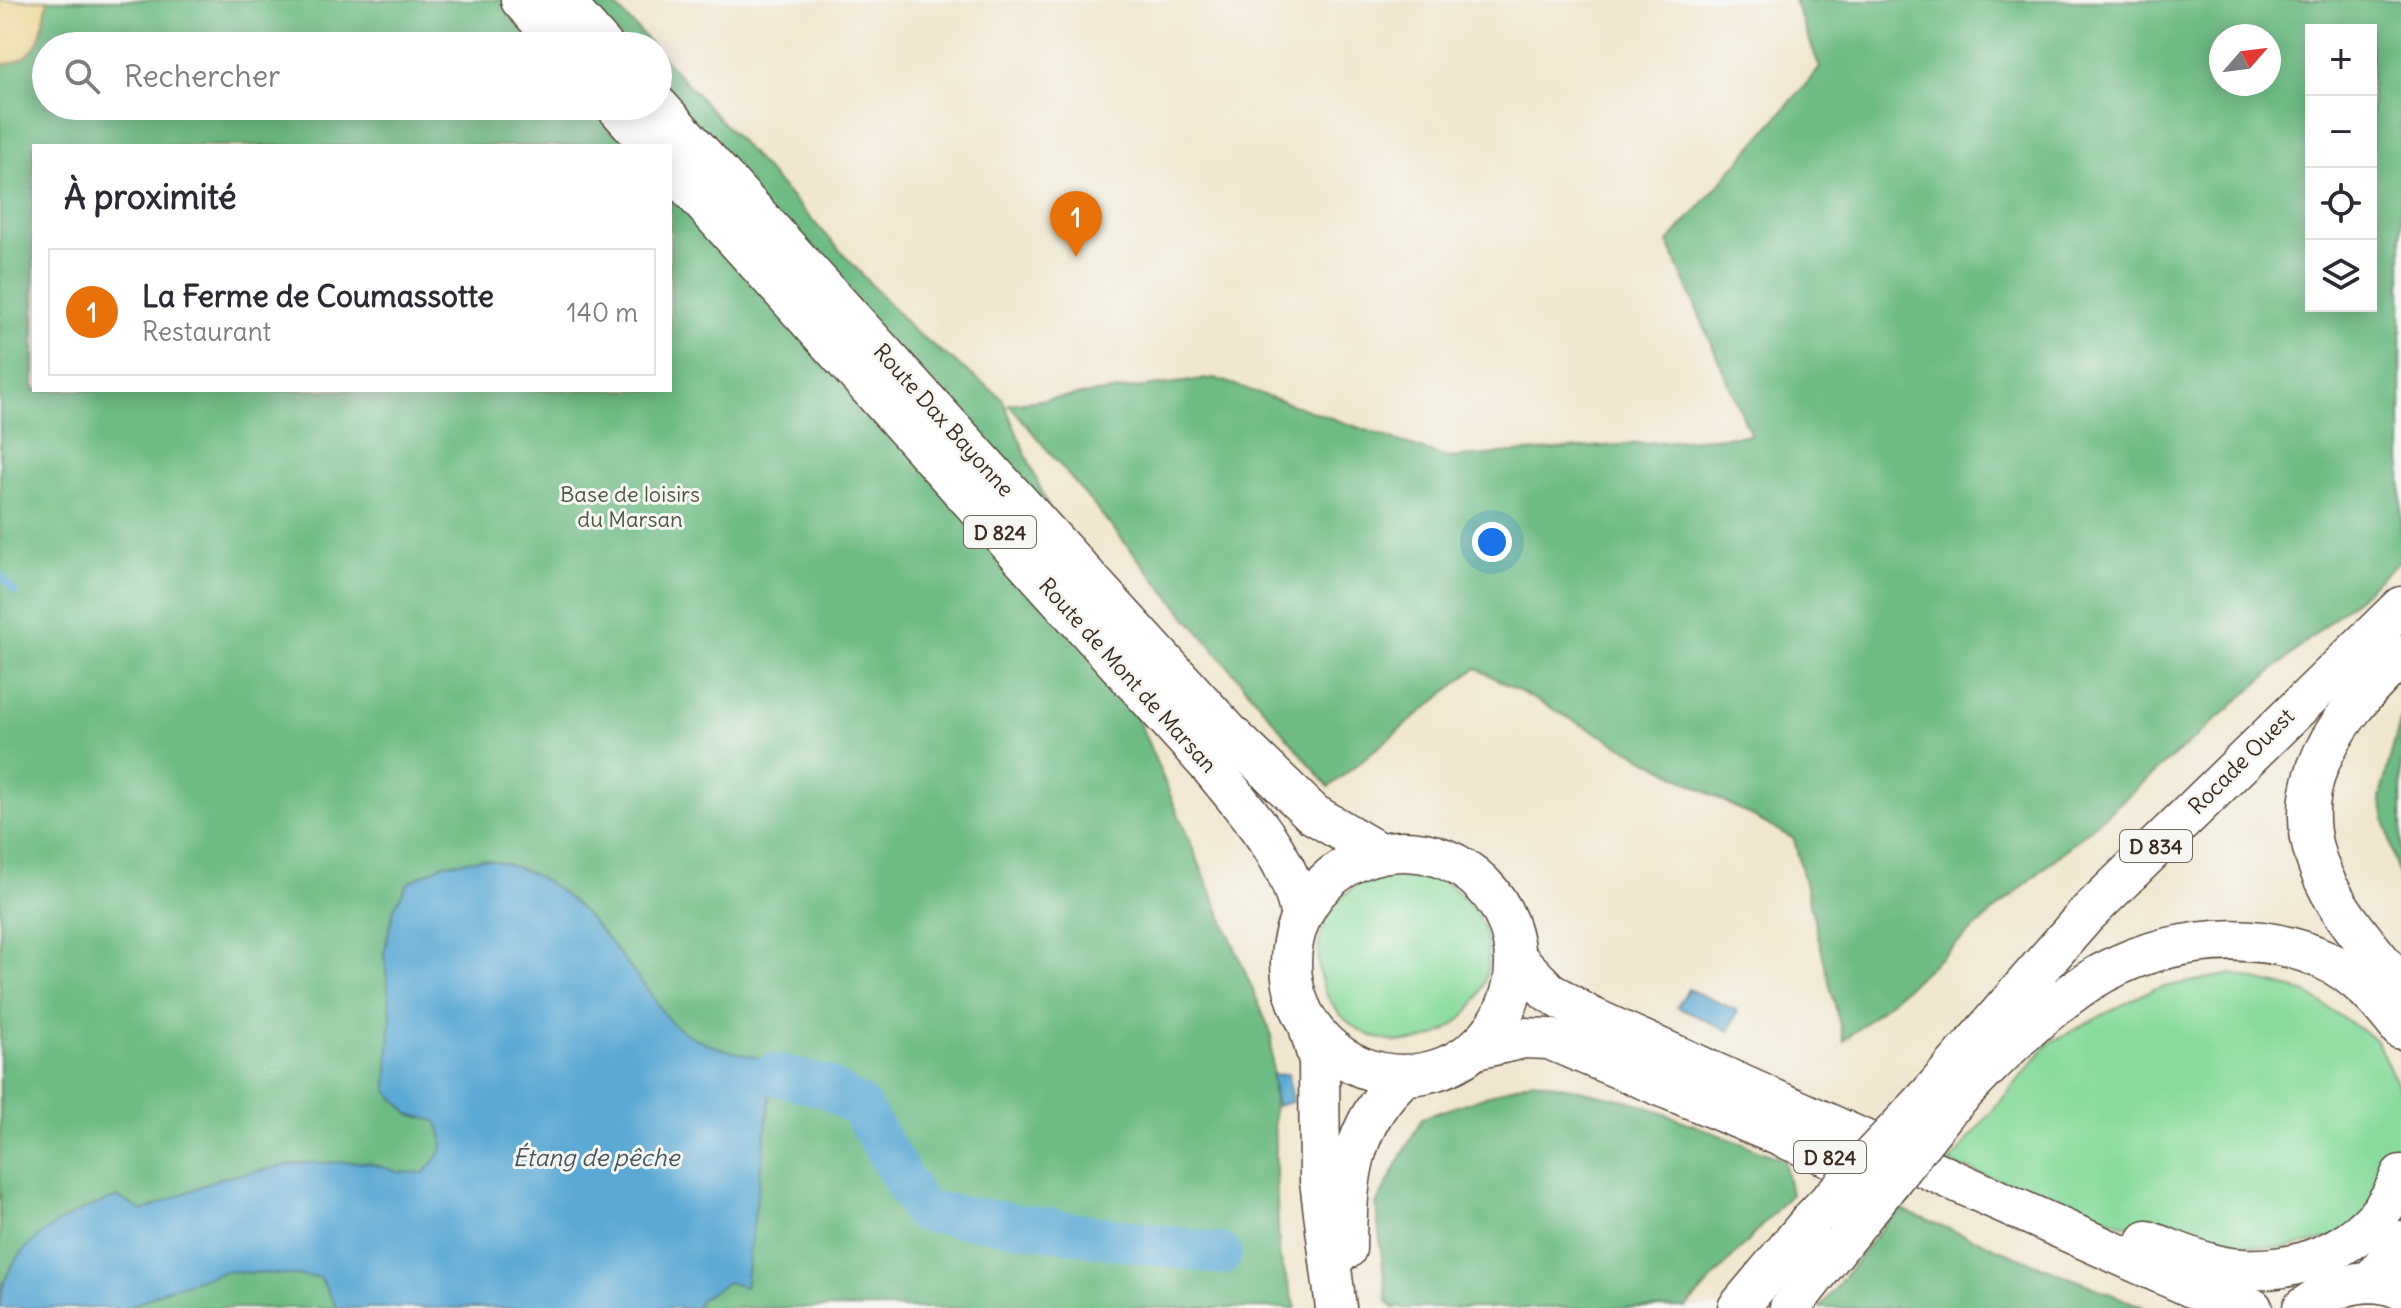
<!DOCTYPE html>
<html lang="fr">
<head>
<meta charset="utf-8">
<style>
	:root { --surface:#fff; --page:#f7f7f7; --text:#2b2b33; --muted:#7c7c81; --line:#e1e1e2; --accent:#d1495b }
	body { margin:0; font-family:Delius,sans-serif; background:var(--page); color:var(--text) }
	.controls { position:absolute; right:24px; top:24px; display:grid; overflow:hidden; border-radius:0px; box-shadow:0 4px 20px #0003 }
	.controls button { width:72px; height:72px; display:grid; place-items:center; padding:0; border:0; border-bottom:2px solid var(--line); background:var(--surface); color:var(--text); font:40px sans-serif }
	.compass { position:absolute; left:2209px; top:24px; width:72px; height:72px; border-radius:50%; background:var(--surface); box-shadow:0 4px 20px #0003; rotate:62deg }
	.you { position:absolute; left:1492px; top:542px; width:28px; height:28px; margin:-20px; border:6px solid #fff; border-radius:50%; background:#1a73e8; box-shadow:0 0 0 12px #1a73e833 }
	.badge { display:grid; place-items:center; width:52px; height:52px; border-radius:50%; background:var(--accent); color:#fff; font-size:26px; font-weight:700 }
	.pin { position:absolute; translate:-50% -66px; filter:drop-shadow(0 2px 4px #0008) }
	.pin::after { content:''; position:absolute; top:42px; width:28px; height:24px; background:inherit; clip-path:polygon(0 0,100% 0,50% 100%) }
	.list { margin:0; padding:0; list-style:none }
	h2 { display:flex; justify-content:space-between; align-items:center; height:104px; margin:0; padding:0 32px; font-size:34px }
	h2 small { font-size:26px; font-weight:400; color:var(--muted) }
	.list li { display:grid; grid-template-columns:52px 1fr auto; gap:24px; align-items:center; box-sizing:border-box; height:128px; margin:0 16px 16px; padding:0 16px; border:2px solid var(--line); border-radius:0px }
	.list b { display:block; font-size:30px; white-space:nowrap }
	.list p { margin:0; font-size:26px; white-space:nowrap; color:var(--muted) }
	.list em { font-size:26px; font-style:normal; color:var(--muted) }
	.icon { flex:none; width:44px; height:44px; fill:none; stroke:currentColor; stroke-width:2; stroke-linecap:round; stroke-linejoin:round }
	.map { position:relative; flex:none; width:2401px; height:1308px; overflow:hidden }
	.search { position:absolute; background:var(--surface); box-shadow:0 4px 20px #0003; left:32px; top:32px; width:640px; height:88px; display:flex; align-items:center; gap:20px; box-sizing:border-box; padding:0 28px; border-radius:44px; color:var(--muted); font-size:30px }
	.panel { position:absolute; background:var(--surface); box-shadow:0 4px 20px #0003; left:32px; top:144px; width:640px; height:248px; border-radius:0px }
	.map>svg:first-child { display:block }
	.green { fill:#88db9c; stroke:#62825d; stroke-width:2 }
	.forest { fill:#6ebb84; stroke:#547251; stroke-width:2; fill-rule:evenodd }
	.sand { fill:#eeda9e; stroke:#94825e; stroke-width:2 }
	.water { fill:#5aa9d4; stroke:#4a6a79; stroke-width:2 }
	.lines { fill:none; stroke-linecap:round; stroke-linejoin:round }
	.stream { stroke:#5aa9d4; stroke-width:7 }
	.river { stroke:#5aa9d4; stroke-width:42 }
	.primary-casing { stroke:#564639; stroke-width:43 }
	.primary { stroke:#fff; stroke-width:40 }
	.primary-bridge-casing { stroke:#564639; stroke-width:43; stroke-linecap:butt }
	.primary-bridge { stroke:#fff; stroke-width:40 }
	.labels { text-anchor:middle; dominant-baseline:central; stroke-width:6; stroke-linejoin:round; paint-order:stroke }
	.shield { fill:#f6f6f2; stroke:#73675e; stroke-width:2 }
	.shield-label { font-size:20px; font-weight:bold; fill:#3b2a1e }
	.street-label { font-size:22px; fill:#3b2a1e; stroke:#f6f6f2 }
	.park-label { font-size:22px; fill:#4e563e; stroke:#f6f6f2 }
	.water-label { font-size:24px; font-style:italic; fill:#46565e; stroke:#f6f6f2 }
</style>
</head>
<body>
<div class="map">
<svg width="2401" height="1308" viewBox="0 0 2401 1308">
	<rect width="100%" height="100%" fill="#f6f6f2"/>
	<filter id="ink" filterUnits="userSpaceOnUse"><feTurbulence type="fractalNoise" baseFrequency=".0125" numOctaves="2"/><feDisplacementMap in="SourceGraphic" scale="16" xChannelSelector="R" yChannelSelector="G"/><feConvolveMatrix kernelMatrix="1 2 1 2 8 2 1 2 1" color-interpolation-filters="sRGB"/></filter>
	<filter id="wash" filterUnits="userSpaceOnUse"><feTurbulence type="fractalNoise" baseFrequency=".006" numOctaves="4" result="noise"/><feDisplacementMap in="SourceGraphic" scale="32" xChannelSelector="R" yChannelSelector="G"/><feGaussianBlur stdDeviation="1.8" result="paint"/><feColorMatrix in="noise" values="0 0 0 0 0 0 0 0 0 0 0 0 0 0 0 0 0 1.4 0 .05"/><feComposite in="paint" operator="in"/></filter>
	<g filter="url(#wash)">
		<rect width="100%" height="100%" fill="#f1e7d0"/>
		<g class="green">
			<circle cx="1403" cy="957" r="85"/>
			<polygon points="2232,974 2304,992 2376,1040 2401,1093 2401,1188 2336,1237 2284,1248 2166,1238 1949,1163 2049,1043 2153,989"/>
		</g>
		<g class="forest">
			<path d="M0,0h610l43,46h-607v60h612v-54l255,278 89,68 269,635 8,222 17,53h-1296zM34,146h636v244h-636z"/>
			<path d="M1794,0h607v560l-557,481 -50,-202 -318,-171 -147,119 -320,-383 206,-26 232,80 304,-23 -83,-192 152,-175zM2311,30h60v276h-60zM2269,36v48h-48v-48z"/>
			<polygon points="2401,717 2401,889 2380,797"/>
			<polygon points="1533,1080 1634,1102 1784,1160 1791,1194 1686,1308 1393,1308 1387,1301 1376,1205 1422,1118"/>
			<polygon points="1897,1208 2146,1308 1820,1308"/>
		</g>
		<path class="sand" d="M0,0h48c-8,32 -5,60 -48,65z"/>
		<g class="water">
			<path d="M482,859c83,11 119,74 168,134 8,11 16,27 26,34 29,21 65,27 99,34l-30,226 -18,-5 -26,17 -5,9h-359l-17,-31 -93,-6 -62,19 -37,18h-128c0,-61 67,-95 118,-111l25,14 77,-33 79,-15 67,-1 32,10 26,1c17,-17 26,-29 12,-52l-27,-7 -22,-24 4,-77 -7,-59 10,-46 14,-25 36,-19z"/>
			<polygon points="1688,989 1738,1011 1729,1031 1677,1007"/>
			<polygon points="1288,1074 1292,1102 1276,1106 1272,1075"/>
		</g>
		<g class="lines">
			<polyline class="stream" points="0,575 15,592"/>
			<polyline class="river" points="773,1074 827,1087 860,1107 922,1211 1221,1254"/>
		</g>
	</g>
	<g filter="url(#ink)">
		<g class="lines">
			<defs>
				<g id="primary">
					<polyline points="521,0 563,46"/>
					<polyline points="562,0 603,46"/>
					<polyline points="616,106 652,146"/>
					<polyline points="658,106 1230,734 1313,814 1379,853"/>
					<path d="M670,166l540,600c38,47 80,90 91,151"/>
					<path d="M2401,656c-75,72 -127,145 -64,247 18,29 42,56 64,83"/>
					<circle cx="1403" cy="963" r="112"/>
					<polyline points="1515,957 1548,991 1588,1016 2227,1303 2252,1308"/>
					<polyline points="1308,1023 1319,1061 1320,1181 1336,1308"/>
					<polyline points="1476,1049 1524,1038 1549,1039 1890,1182"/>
					<polyline points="1926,1099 2085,916 2401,607"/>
					<path d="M1951,1106c37,-40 80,-84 125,-116 69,-50 170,-66 249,-30 32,15 55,42 76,69"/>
					<path d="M2147,1241c30,10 63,27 95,28 67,4 135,-29 159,-94"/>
					<path d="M1346,1249c0,-69 5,-125 58,-173"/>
					<polyline points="2371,1282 2401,1241"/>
					<polyline points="1738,1308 1814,1217"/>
					<polyline points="1790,1308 1849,1233"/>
					<path d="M2303,1308c29,-21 63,-35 98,-19"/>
				</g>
			</defs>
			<use href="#primary" class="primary-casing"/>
			<use href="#primary" class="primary"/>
			<defs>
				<g id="primary-bridge">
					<polyline points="1814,1217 1926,1099"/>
					<polyline points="1849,1233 1946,1111"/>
				</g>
			</defs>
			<use href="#primary-bridge" class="primary-bridge-casing"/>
			<use href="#primary-bridge" class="primary-bridge"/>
		</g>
	</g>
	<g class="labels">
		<g class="shield">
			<rect x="964" y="516" width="72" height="32" rx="6"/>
			<rect x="2120" y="830" width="72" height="32" rx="6"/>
			<rect x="1794" y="1141" width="72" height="32" rx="6"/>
		</g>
		<g class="shield-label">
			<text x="1000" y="532">D 824</text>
			<text x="2156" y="846">D 834</text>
			<text x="1830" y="1157">D 824</text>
		</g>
		<g class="street-label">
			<text transform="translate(944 420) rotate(48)">Route Dax Bayonne</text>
			<text transform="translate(1128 675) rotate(48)">Route de Mont de Marsan</text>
			<text transform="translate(2241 761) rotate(-45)">Rocade Ouest</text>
		</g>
		<g class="park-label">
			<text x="630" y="494">Base de loisirs<tspan x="630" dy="25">du Marsan</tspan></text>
		</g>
		<g class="water-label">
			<text x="596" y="1157">Étang de pêche</text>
		</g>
	</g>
</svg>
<div class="controls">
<button>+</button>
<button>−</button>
<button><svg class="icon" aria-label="locate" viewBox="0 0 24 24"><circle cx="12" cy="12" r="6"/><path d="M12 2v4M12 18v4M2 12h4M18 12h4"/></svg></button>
<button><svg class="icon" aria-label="layers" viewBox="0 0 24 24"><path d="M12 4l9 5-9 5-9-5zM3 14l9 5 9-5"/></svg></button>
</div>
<svg class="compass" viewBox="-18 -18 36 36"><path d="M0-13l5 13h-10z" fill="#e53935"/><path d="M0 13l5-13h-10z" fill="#7c7c81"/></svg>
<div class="you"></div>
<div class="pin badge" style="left:1076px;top:257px;background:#e8710a">1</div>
<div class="search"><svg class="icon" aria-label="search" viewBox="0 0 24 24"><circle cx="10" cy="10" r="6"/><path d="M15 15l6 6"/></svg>Rechercher</div>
<section class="panel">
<h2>À proximité<small></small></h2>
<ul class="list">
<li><span class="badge" style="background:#e8710a">1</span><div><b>La Ferme de Coumassotte</b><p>Restaurant</p></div><em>140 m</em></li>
</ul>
</section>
</div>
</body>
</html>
